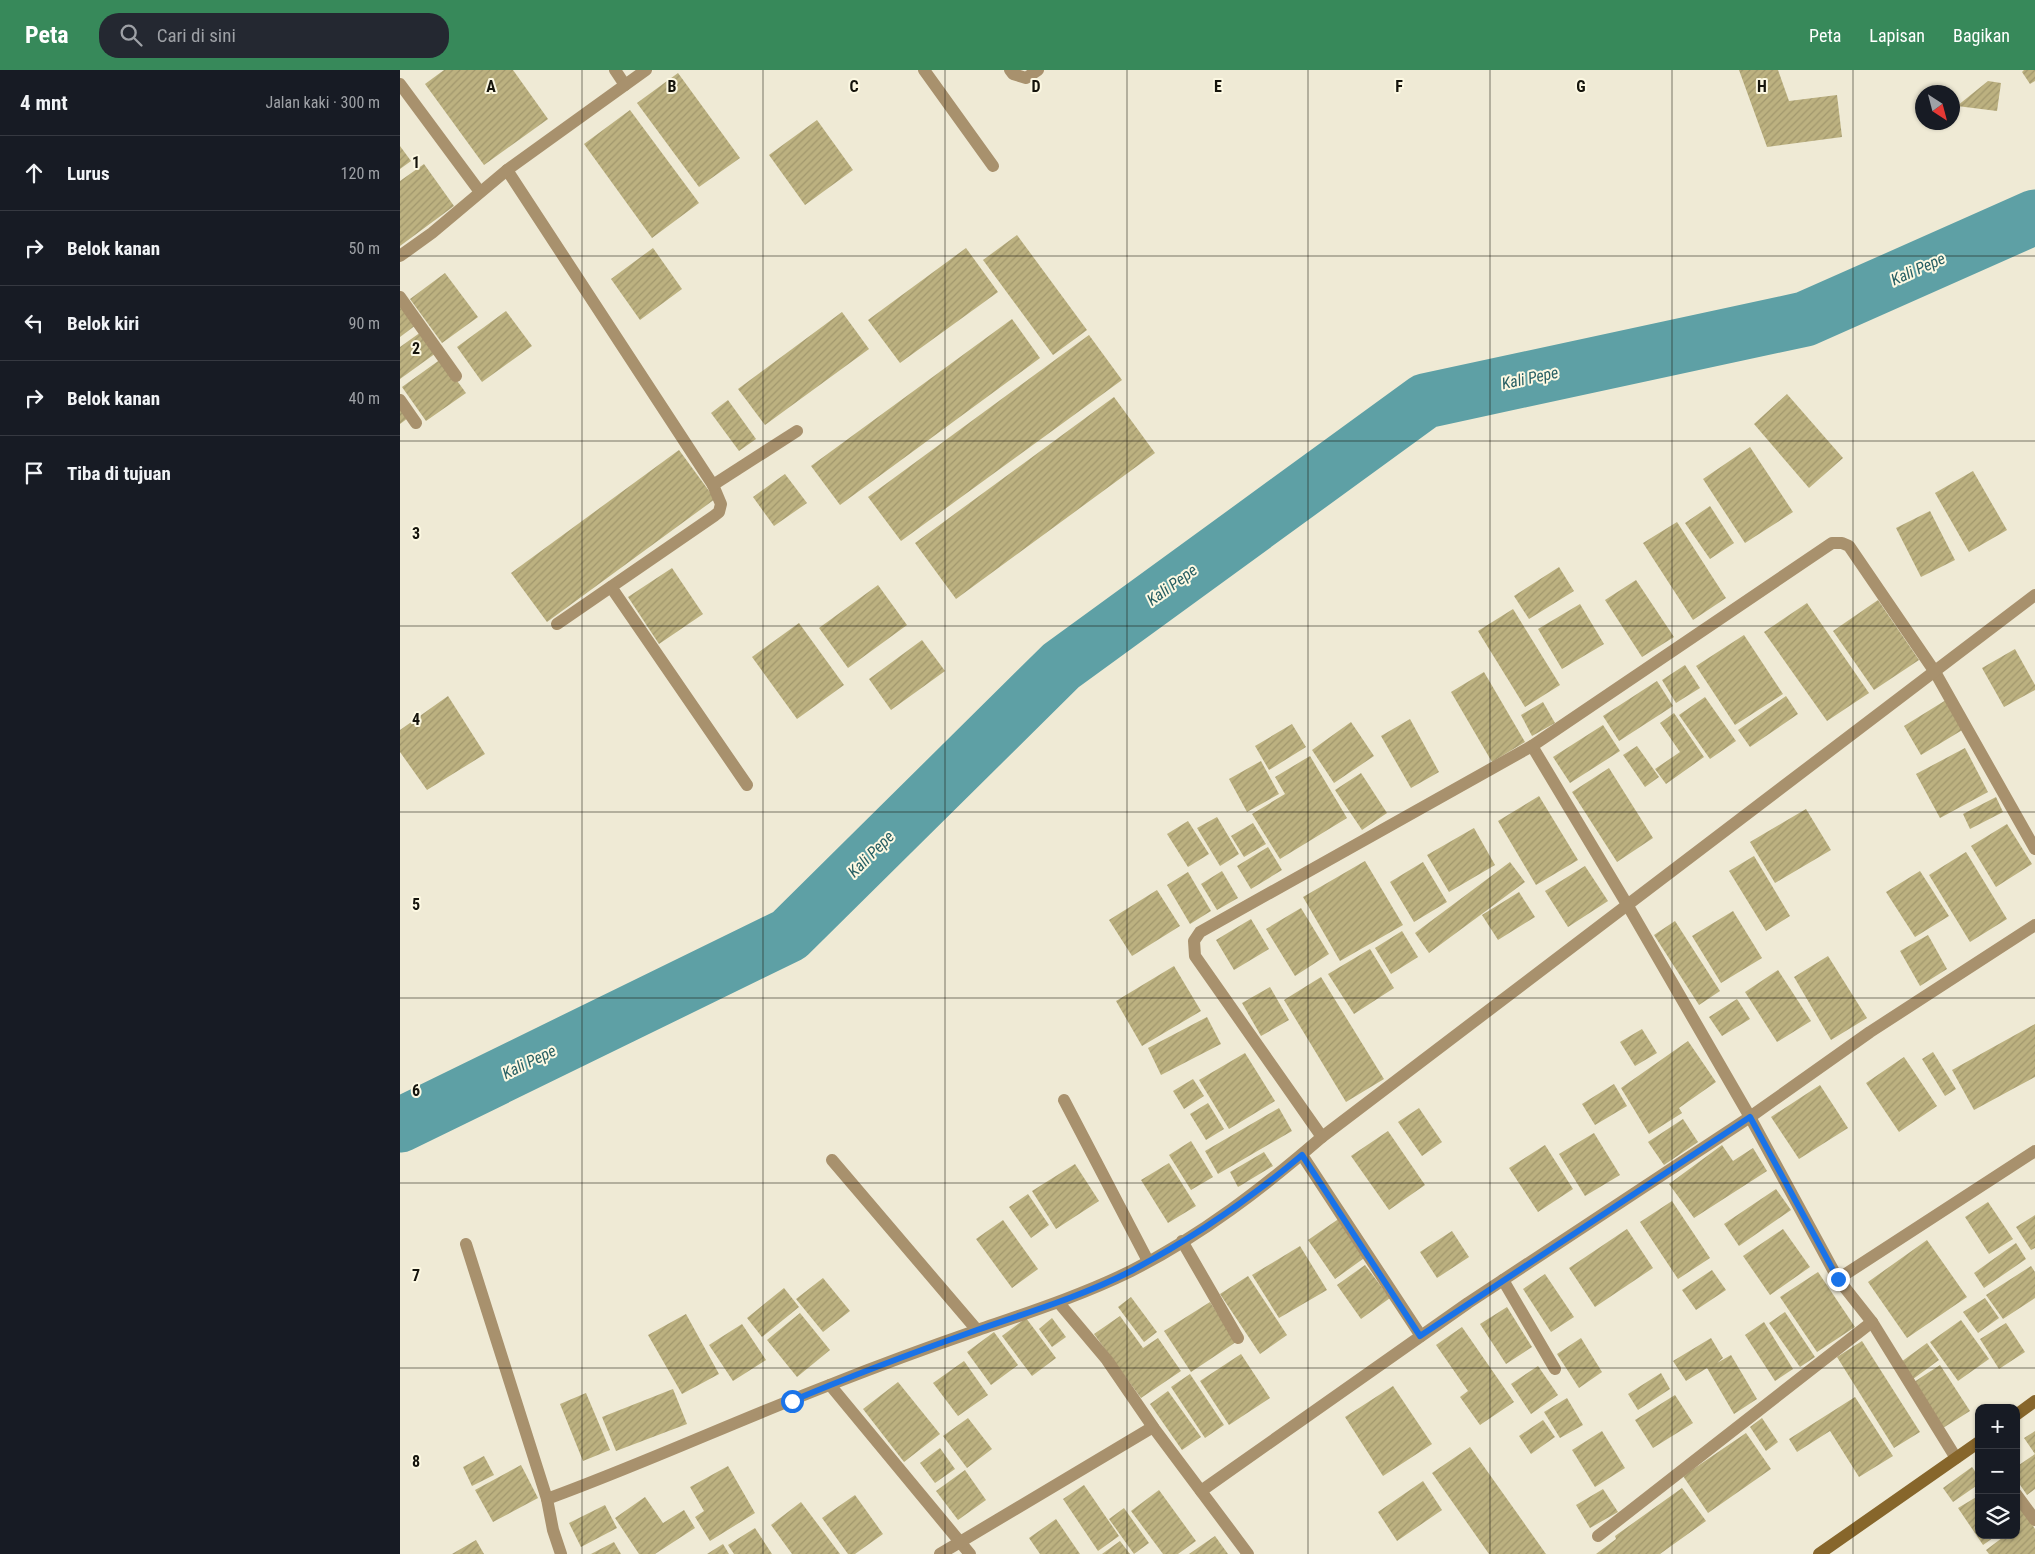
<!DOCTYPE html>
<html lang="id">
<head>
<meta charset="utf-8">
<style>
	:root { --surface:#171b24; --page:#242831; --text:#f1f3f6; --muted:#9ea1a6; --line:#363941; --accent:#37895a }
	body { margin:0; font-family:"Roboto Condensed",sans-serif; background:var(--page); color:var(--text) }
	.controls { position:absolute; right:15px; bottom:15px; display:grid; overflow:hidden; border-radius:10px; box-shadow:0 1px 4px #0004 }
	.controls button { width:45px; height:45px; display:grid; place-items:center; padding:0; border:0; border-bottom:1px solid var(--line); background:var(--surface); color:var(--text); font:25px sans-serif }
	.compass { position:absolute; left:1515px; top:15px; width:45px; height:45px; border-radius:50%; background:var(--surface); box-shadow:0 1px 4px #0004; rotate:144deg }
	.stop { position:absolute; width:15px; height:15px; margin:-11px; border:4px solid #1a73e8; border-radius:50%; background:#fff }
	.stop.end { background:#1a73e8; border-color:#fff; box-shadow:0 1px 5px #0008 }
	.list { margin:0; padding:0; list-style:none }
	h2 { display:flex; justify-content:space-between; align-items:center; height:65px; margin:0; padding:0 20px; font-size:21px }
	h2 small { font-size:16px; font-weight:400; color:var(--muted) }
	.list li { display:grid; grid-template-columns:32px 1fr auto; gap:15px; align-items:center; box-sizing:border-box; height:75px; padding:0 20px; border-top:1px solid var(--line) }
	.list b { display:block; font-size:19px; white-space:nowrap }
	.list em { font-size:16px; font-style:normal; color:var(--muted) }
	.icon { flex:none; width:28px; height:28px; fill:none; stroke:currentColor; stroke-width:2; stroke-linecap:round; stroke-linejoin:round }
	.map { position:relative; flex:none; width:1635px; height:1484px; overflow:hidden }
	header { display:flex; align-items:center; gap:30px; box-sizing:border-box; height:70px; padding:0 25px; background:var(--accent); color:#fff }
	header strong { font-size:24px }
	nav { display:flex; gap:28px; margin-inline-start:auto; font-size:18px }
	.search { width:350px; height:45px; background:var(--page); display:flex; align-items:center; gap:12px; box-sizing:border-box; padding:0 18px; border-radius:20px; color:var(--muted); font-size:19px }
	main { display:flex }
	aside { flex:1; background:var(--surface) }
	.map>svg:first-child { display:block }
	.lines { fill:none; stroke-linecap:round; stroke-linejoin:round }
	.river { stroke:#5ea0a5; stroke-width:55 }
	.building { fill:url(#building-hatch) }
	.street { stroke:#a8916d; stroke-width:12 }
	.secondary { stroke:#87662b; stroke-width:12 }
	.route { stroke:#1a73e8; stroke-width:6 }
	.grid { fill:none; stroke:#15140c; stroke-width:1; stroke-opacity:0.55 }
	.labels { text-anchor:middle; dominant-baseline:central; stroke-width:4; stroke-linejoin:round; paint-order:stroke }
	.water-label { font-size:16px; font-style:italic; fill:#265e62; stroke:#fcf8e2 }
	.grid-label { font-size:16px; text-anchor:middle; font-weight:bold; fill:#15140c; stroke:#fcf8e2; stroke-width:4; stroke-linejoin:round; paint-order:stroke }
</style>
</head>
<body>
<header>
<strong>Peta</strong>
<div class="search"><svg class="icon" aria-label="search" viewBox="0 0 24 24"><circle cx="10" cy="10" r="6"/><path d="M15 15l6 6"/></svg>Cari di sini</div>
<nav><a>Peta</a><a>Lapisan</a><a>Bagikan</a></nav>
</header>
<main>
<aside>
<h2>4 mnt<small>Jalan kaki · 300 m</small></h2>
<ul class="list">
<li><svg class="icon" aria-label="ahead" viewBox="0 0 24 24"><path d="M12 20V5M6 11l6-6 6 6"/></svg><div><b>Lurus</b></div><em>120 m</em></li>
<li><svg class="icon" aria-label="right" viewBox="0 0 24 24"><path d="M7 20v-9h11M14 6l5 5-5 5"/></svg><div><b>Belok kanan</b></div><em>50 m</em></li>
<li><svg class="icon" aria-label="left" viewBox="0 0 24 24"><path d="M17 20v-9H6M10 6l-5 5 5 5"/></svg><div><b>Belok kiri</b></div><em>90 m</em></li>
<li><svg class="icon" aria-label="right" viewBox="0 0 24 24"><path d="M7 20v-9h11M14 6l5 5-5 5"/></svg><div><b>Belok kanan</b></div><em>40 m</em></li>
<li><svg class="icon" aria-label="arrive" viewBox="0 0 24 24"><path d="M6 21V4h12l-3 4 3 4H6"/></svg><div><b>Tiba di tujuan</b></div></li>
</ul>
</aside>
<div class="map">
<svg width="1635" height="1484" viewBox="0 0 1635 1484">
	<defs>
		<pattern id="building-hatch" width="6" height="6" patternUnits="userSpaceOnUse" patternTransform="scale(1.25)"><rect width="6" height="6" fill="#bcb180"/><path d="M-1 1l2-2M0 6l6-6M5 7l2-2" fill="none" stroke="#a1976d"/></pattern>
	</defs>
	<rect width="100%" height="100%" fill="#efead5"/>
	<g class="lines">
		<polyline class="river" points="0,1055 389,865 661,596 1025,331 1405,249 1635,147"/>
	</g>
	<g class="building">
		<polygon points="44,0 113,0 148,49 84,95 25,14"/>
		<polygon points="1339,0 1378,0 1389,31 1437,25 1442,67 1367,77"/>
		<polygon points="1624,0 1635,0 1635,11 1630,14 1622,2"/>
		<polygon points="278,3 340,88 299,117 237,33"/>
		<polygon points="1588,11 1601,13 1597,41 1557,36"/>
		<polygon points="230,40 299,133 252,168 184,74"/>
		<polygon points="417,50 453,100 405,135 369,85"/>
		<polygon points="0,76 11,91 0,99"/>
		<polygon points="24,94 54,136 0,176 0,111"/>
		<polygon points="617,165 687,260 653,285 583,190"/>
		<polygon points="253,178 282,219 240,250 211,209"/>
		<polygon points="566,178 598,222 500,293 468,250"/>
		<polygon points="45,203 78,247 42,273 10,229"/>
		<polygon points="0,233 16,255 0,267"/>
		<polygon points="106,241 132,276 82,312 57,277"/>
		<polygon points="442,242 469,279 365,355 338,319"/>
		<polygon points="612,249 640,288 440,435 411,396"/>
		<polygon points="21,262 36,283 0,309 0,277"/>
		<polygon points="689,265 722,310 501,471 468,427"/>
		<polygon points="41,289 66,323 26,351 2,317"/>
		<polygon points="1387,324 1443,388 1409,418 1354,354"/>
		<polygon points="714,327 755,383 556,529 515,473"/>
		<polygon points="328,330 356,369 339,381 311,343"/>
		<polygon points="0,337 8,348 0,354"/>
		<polygon points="1350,377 1393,442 1345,473 1303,409"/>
		<polygon points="279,380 315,429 147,552 111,503"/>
		<polygon points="1573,401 1607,460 1569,482 1535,423"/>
		<polygon points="385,404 407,433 374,456 353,427"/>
		<polygon points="1310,436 1334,473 1310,489 1285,453"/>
		<polygon points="1530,441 1555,490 1521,507 1496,458"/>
		<polygon points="1277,452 1326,528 1293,550 1243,473"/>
		<polygon points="1159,497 1174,521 1129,549 1114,526"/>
		<polygon points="272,498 303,544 259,574 228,527"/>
		<polygon points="1236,510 1274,567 1242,587 1205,530"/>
		<polygon points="478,515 507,555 448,598 419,558"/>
		<polygon points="1478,530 1519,590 1474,620 1433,561"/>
		<polygon points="1407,533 1469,623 1427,651 1364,562"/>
		<polygon points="1180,534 1204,574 1162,599 1138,559"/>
		<polygon points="1113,539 1160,615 1125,637 1078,561"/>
		<polygon points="399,553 444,615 397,649 352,587"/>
		<polygon points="1344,565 1383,624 1335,655 1296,596"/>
		<polygon points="522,570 545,601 491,640 469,609"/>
		<polygon points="1615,579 1635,615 1635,620 1604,637 1582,598"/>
		<polygon points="1285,595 1300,618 1276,633 1262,610"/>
		<polygon points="1084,602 1125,672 1092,692 1051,622"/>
		<polygon points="1257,611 1273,636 1219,671 1203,646"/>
		<polygon points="48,626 85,684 27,720 0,682 0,660"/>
		<polygon points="1386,626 1398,644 1350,677 1338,660"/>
		<polygon points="1305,627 1336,671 1310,689 1279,645"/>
		<polygon points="1546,630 1564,659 1521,685 1504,656"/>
		<polygon points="1143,632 1155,653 1132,666 1121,645"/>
		<polygon points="1274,643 1304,687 1266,714 1255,699 1280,682 1260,653"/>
		<polygon points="1010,649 1039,702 1011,718 981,666"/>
		<polygon points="951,652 974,686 934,713 912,680"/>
		<polygon points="892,654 906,677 869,700 855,676"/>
		<polygon points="1203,655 1220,681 1170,713 1153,687"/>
		<polygon points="1237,676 1259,707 1245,717 1223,685"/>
		<polygon points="1565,678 1588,722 1540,748 1516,704"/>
		<polygon points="910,686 947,748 880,789 852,744 885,724 875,707"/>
		<polygon points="861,691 879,724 847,742 829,709"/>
		<polygon points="1209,698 1253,768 1217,792 1172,722"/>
		<polygon points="961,703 987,743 962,760 935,720"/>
		<polygon points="1139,726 1178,790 1136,815 1098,751"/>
		<polygon points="1596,727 1603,742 1570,759 1563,744"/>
		<polygon points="1406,739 1431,780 1375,813 1350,772"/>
		<polygon points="817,747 839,784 820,796 797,758"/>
		<polygon points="788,751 809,784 788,797 767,764"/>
		<polygon points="853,753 866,774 844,787 831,766"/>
		<polygon points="1607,754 1632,794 1596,817 1571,776"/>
		<polygon points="1074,758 1095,795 1049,822 1027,785"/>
		<polygon points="868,777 882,800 851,819 837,796"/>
		<polygon points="1566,782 1607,849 1570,872 1529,805"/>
		<polygon points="1354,786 1390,846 1366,861 1329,801"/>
		<polygon points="965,791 1003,855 940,891 903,827"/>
		<polygon points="1023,792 1047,832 1014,852 990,812"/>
		<polygon points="1110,792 1125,812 1029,883 1015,863"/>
		<polygon points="1185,796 1208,831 1168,857 1145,821"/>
		<polygon points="822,801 838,828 817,840 801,814"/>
		<polygon points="1520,801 1549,846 1515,867 1486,822"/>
		<polygon points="788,802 811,841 790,854 767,815"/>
		<polygon points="757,820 780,856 732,886 709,850"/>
		<polygon points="1119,822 1135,847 1098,870 1082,845"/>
		<polygon points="901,838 929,884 895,906 866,859"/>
		<polygon points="1333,841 1362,888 1321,913 1292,866"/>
		<polygon points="851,849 869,879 834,900 816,870"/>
		<polygon points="1275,851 1320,921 1299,935 1254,865"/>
		<polygon points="1002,861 1018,887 991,904 975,878"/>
		<polygon points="1528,865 1547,899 1520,916 1500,881"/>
		<polygon points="970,879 994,918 954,944 928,904"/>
		<polygon points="1428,886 1467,948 1431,970 1394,907"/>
		<polygon points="774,896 801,941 742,976 716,931"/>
		<polygon points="1378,900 1411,951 1377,972 1345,922"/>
		<polygon points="921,907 984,1009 946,1032 884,930"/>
		<polygon points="870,917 889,950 861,966 842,933"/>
		<polygon points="1337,929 1350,949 1322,966 1309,947"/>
		<polygon points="807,947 821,974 761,1005 748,978"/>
		<polygon points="1635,954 1635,1007 1574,1040 1552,1000"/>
		<polygon points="1242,959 1257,983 1235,996 1220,972"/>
		<polygon points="1288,971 1316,1012 1279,1038 1282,1043 1249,1064 1221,1018"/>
		<polygon points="1533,982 1556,1019 1545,1026 1522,989"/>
		<polygon points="845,983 875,1031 829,1059 799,1010"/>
		<polygon points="1504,987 1537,1036 1499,1062 1466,1013"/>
		<polygon points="793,1009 804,1026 784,1039 773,1021"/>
		<polygon points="1214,1014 1227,1036 1195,1055 1182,1034"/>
		<polygon points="1420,1015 1448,1058 1399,1089 1371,1047"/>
		<polygon points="808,1033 824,1059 806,1070 790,1044"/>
		<polygon points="879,1038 892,1061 818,1104 805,1081"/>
		<polygon points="1019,1038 1042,1072 1022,1086 998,1052"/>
		<polygon points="1283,1049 1298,1072 1264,1095 1248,1072"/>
		<polygon points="988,1061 1025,1115 989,1140 951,1086"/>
		<polygon points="1194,1063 1220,1105 1185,1126 1159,1084"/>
		<polygon points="791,1071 813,1107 791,1120 769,1085"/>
		<polygon points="1145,1075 1173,1119 1138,1142 1109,1098"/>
		<polygon points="1322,1075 1333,1091 1353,1078 1367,1101 1294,1148 1269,1114"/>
		<polygon points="864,1082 873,1096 838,1117 830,1102"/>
		<polygon points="769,1093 796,1136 768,1153 741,1110"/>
		<polygon points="675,1094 699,1131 656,1159 632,1121"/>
		<polygon points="1376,1119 1391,1140 1339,1176 1324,1154"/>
		<polygon points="628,1124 649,1155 631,1168 609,1137"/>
		<polygon points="1272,1131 1310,1188 1278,1209 1240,1152"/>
		<polygon points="1588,1132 1613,1169 1589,1184 1565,1147"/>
		<polygon points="1635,1145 1635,1178 1631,1180 1616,1157"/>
		<polygon points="940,1148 967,1186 935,1209 908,1170"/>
		<polygon points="603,1150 638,1199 612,1218 576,1169"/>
		<polygon points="1227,1159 1253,1198 1195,1237 1169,1198"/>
		<polygon points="1383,1159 1410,1197 1370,1225 1343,1186"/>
		<polygon points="1052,1161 1069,1187 1037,1208 1020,1182"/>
		<polygon points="1527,1170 1567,1227 1507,1268 1468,1212"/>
		<polygon points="1616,1173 1626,1189 1584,1218 1574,1203"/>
		<polygon points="900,1176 927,1220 879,1248 852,1205"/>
		<polygon points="965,1195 990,1228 961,1249 937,1215"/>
		<polygon points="1631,1196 1635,1202 1635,1228 1603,1249 1586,1225"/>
		<polygon points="1312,1200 1326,1220 1296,1240 1282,1220"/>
		<polygon points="1418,1202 1455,1257 1417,1282 1380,1227"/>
		<polygon points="1145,1204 1174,1247 1151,1262 1123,1219"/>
		<polygon points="848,1206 887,1265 860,1284 820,1224"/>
		<polygon points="423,1208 450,1241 423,1262 396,1229"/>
		<polygon points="384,1218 399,1237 362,1267 347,1248"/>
		<polygon points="731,1227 757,1262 744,1272 718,1237"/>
		<polygon points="1585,1228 1599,1248 1578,1263 1563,1242"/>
		<polygon points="810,1232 836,1272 791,1302 764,1261"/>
		<polygon points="1107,1237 1132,1277 1106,1294 1080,1254"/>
		<polygon points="1385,1242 1415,1287 1400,1297 1369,1253"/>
		<polygon points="400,1243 430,1280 397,1307 367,1270"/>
		<polygon points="286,1244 319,1304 282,1324 248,1265"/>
		<polygon points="720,1246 743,1278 758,1268 781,1301 741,1328 694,1264"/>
		<polygon points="626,1248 656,1288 632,1306 602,1266"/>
		<polygon points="652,1248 666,1267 652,1277 639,1259"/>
		<polygon points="1561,1250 1589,1289 1558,1311 1530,1272"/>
		<polygon points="1364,1252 1393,1299 1375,1311 1345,1265"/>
		<polygon points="1606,1253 1625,1282 1599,1299 1580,1269"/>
		<polygon points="342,1254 366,1290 333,1311 309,1275"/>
		<polygon points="1062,1257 1114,1332 1080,1355 1060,1327 1068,1321 1036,1275"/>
		<polygon points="594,1262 618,1295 591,1315 567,1282"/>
		<polygon points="1181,1268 1202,1302 1179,1318 1157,1284"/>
		<polygon points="1311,1268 1323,1288 1317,1293 1331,1285 1357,1329 1334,1344 1307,1298 1286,1311 1273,1291"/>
		<polygon points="1462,1271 1520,1362 1494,1378 1437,1287"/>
		<polygon points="1527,1273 1539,1290 1513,1309 1501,1292"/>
		<polygon points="841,1284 870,1328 829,1355 800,1311"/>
		<polygon points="564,1291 588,1325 558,1346 533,1313"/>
		<polygon points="1540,1295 1570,1341 1543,1358 1514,1312"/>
		<polygon points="1138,1296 1158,1325 1131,1344 1111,1314"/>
		<polygon points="1261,1303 1270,1319 1238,1340 1228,1324"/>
		<polygon points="790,1304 824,1355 805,1368 771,1317"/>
		<polygon points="498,1312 540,1364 504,1392 463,1339"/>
		<polygon points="993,1316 1032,1374 983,1406 945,1347"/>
		<polygon points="273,1319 287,1354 216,1381 202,1347"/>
		<polygon points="768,1321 801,1367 782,1380 750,1334"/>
		<polygon points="186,1323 210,1380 183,1391 160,1334"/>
		<polygon points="1275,1325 1293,1353 1253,1378 1235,1350"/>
		<polygon points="1455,1327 1493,1386 1459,1407 1430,1361 1397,1382 1389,1369"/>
		<polygon points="1167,1328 1183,1355 1160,1368 1144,1342"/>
		<polygon points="568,1348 592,1379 567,1398 543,1366"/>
		<polygon points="1362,1348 1378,1372 1366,1381 1350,1357"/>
		<polygon points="1143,1350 1155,1367 1131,1384 1119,1366"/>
		<polygon points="1202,1361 1225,1398 1195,1417 1172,1380"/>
		<polygon points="1635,1361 1635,1419 1627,1425 1616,1409 1616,1397 1635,1384 1624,1368"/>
		<polygon points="1346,1363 1371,1399 1308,1443 1283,1406"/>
		<polygon points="1070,1377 1146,1484 1089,1484 1032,1403"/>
		<polygon points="540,1378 555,1399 535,1413 520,1393"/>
		<polygon points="84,1386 94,1405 72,1416 63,1397"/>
		<polygon points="121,1395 138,1428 93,1452 75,1420"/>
		<polygon points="328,1396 355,1443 310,1471 295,1447 304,1441 290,1417"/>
		<polygon points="1572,1397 1579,1407 1579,1414 1553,1432 1543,1418"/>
		<polygon points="565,1400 586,1430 558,1450 536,1421"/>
		<polygon points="1023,1411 1042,1440 997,1471 978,1442"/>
		<polygon points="684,1415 719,1466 698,1481 663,1429"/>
		<polygon points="1282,1418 1306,1451 1260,1484 1196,1484 1216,1469 1215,1466"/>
		<polygon points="1203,1419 1218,1442 1190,1458 1176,1435"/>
		<polygon points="759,1420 796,1471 778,1484 763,1484 731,1441"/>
		<polygon points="455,1425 483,1464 455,1484 448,1484 422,1448"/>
		<polygon points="1578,1426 1579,1465 1597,1465 1583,1475 1558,1438"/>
		<polygon points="245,1427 263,1453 284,1440 295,1458 255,1484 239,1484 215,1448"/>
		<polygon points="1616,1429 1635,1459 1635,1484 1589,1484 1586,1480 1606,1465 1616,1465"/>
		<polygon points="401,1432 440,1484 392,1484 371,1455"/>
		<polygon points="205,1435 217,1458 181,1477 169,1453"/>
		<polygon points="724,1438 749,1473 734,1484 709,1449"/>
		<polygon points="656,1449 680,1484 640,1484 629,1468"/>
		<polygon points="355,1458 372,1484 334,1484 328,1475"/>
		<polygon points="815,1466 828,1484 789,1484"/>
		<polygon points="76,1470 84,1484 52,1484"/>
		<polygon points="720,1471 730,1484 702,1484"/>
		<polygon points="214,1472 221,1484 191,1484"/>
		<polygon points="323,1474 329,1484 307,1484"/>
	</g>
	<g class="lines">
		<g class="street">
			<polyline points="215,0 225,15"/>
			<polyline points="524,0 593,96"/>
			<polyline points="610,0 613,4 626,8 638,0"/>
			<polyline points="0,14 80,122"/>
			<polyline points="107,100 313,415 321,434 319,442 314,446 157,554"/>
			<polyline points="0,186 32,163 107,100 246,0"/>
			<polyline points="0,227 56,306"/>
			<polyline points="0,330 16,353"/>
			<polyline points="313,415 397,361"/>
			<polyline points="211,517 347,715"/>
			<polyline points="1132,676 1228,836 1350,1047 1438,1209 1472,1252 1556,1388"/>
			<polyline points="664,1030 748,1191"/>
			<polyline points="922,1067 795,886 794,871 800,862 1132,676 1432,473 1442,473 1449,476 1535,602 1635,779"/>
			<polyline points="902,1085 1021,1266"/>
			<polyline points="432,1090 577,1260"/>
			<polyline points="782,1171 838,1268"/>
			<polyline points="66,1174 147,1429"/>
			<polyline points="1438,1209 1635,1081"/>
			<polyline points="1103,1210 1155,1299"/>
			<polyline points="659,1233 707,1290 753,1357 848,1484"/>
			<polyline points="430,1315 570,1484"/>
			<polyline points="801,1421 1068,1233 1350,1047 1470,962 1635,855"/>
			<polyline points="1616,1424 1635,1450"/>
			<polyline points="1198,1466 1472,1252"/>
			<path d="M161,1484l-8,-24 -6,-31c96,-35 189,-78 285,-115 48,-19 97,-37 146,-54 52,-18 104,-35 153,-59 70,-35 133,-84 191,-134l713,-542"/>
			<polyline points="540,1484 753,1357"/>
		</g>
		<g class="secondary">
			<polyline points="1616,1345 1635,1331"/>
			<polyline points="1419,1484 1579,1372"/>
		</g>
	</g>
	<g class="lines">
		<path class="route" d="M392,1331c61,-26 123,-49 185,-71 52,-18 106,-34 156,-60 60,-32 117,-71 169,-115l118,181 330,-219 88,162"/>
	</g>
	<path class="grid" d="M182,0v1484M363,0v1484M545,0v1484M727,0v1484M908,0v1484M1090,0v1484M1272,0v1484M1453,0v1484M0,186h1635M0,371h1635M0,556h1635M0,742h1635M0,928h1635M0,1113h1635M0,1298h1635"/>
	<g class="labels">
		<g class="water-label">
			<text transform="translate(1518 199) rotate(-24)">Kali Pepe</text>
			<text transform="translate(1130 308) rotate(-12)">Kali Pepe</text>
			<text transform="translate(772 515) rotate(-36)">Kali Pepe</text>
			<text transform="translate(471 784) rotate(-45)">Kali Pepe</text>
			<text transform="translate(129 992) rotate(-26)">Kali Pepe</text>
		</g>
	</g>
	<g class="grid-label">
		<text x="91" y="22">A</text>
		<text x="272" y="22">B</text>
		<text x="454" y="22">C</text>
		<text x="636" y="22">D</text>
		<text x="818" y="22">E</text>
		<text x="999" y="22">F</text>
		<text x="1181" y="22">G</text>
		<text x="1362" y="22">H</text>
		<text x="16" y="98">1</text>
		<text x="16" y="284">2</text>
		<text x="16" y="469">3</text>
		<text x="16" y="655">4</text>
		<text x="16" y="840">5</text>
		<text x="16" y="1026">6</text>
		<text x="16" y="1211">7</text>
		<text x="16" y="1397">8</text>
	</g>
</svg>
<div class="controls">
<button>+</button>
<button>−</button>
<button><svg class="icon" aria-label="layers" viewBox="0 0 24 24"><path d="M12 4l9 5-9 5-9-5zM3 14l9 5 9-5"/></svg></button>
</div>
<svg class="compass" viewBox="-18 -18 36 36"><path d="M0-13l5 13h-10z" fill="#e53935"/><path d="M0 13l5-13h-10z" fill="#9ea1a6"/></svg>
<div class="stop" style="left:392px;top:1331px"></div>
<div class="stop end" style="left:1438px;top:1209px"></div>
</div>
</main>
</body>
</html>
